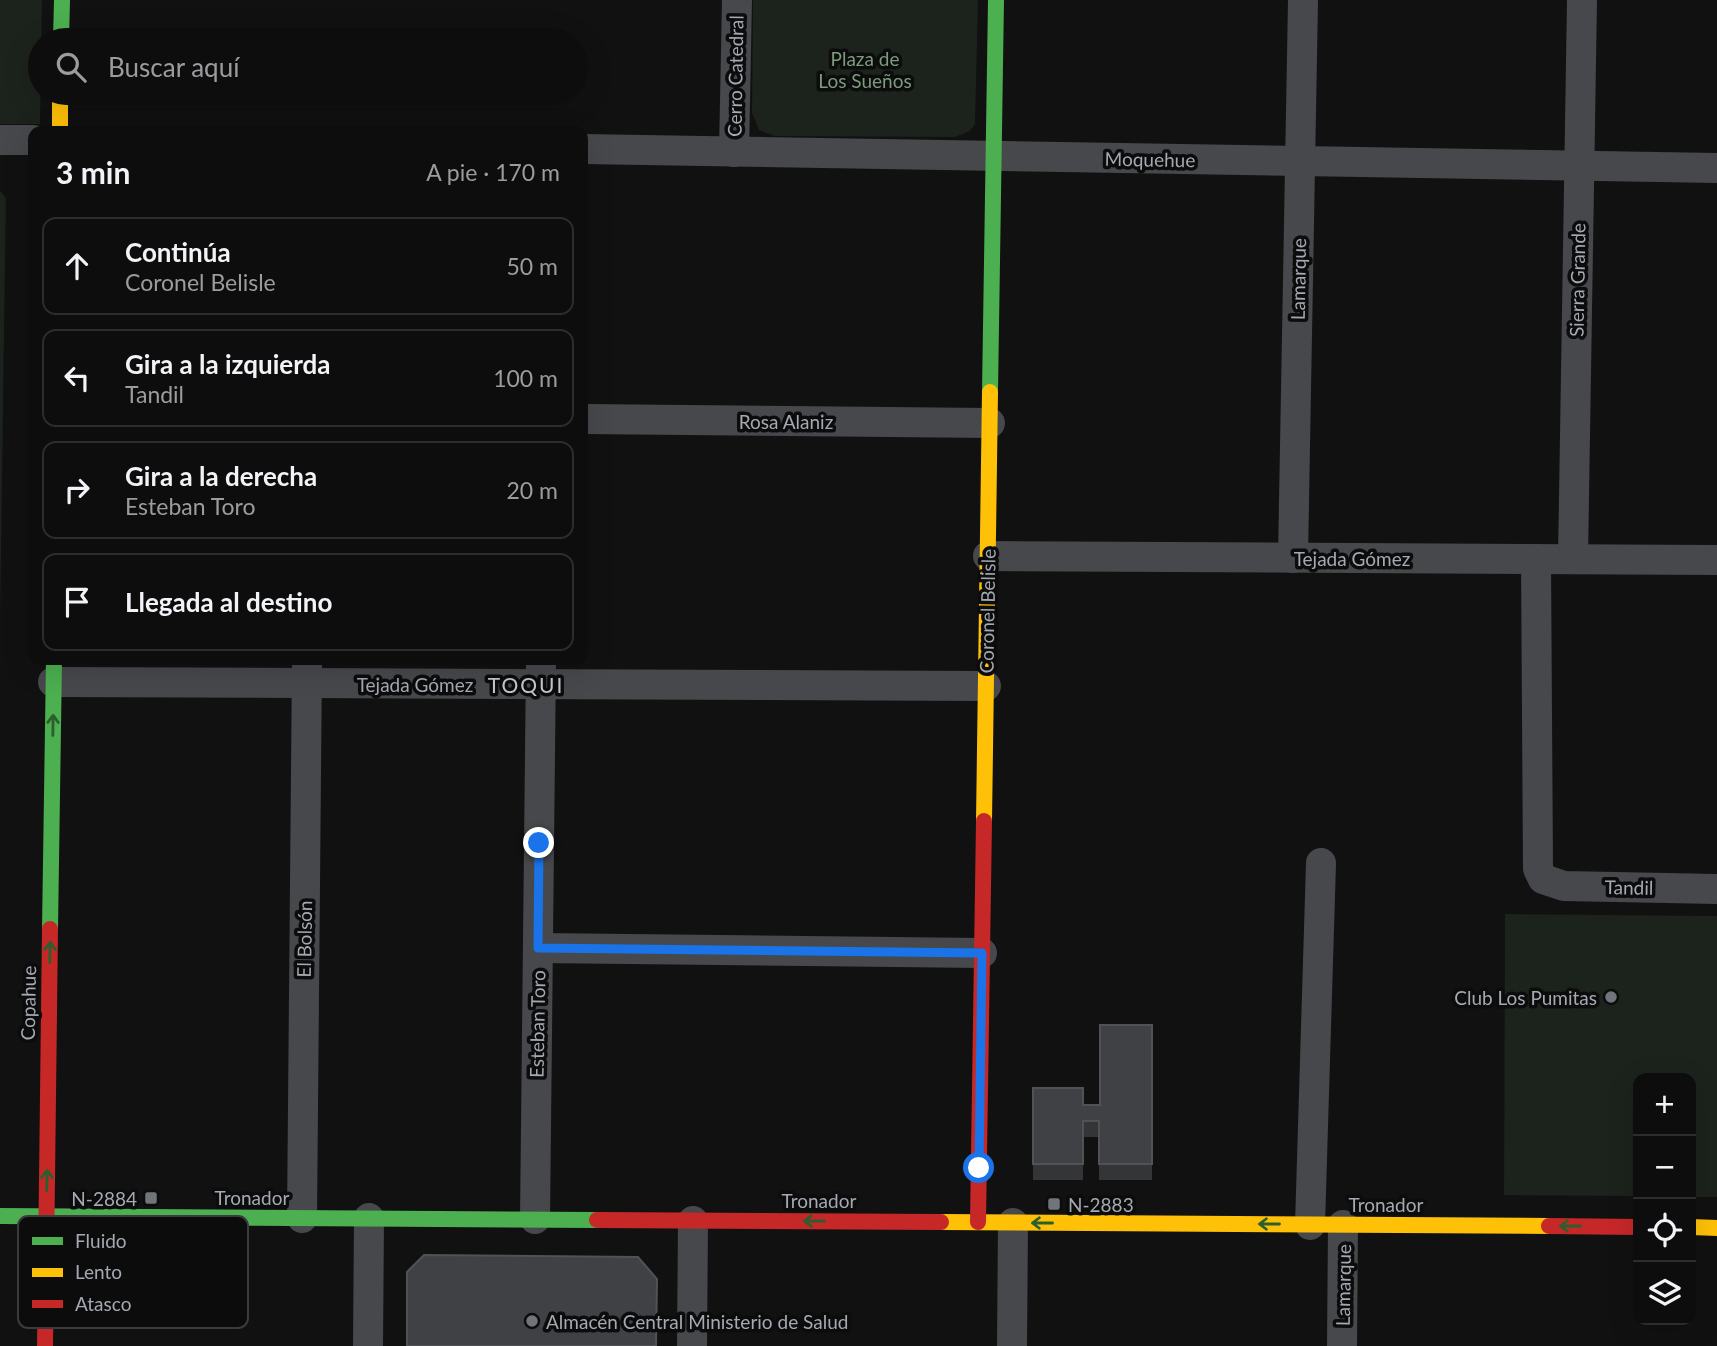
<!DOCTYPE html>
<html lang="es">
<head>
<meta charset="utf-8">
<style>
	:root { --surface:#0d0d0e; --page:#1b1b1c; --text:#f1f3f6; --muted:#9a9c9e; --line:#2d2d2e }
	body { margin:0; font-family:Lato,sans-serif; background:var(--page); color:var(--text) }
	.controls { position:absolute; right:21px; bottom:21px; display:grid; overflow:hidden; border-radius:14px; box-shadow:0 7px 28px #0002 }
	.controls button { width:63px; height:63px; display:grid; place-items:center; padding:0; border:0; border-bottom:2px solid var(--line); background:var(--surface); color:var(--text); font:35px sans-serif }
	.stop { position:absolute; width:21px; height:21px; margin:-16px; border:5px solid #1a73e8; border-radius:50%; background:#fff }
	.stop.end { background:#1a73e8; border-color:#fff; box-shadow:0 2px 7px #0008 }
	.list { margin:0; padding:0; list-style:none }
	h2 { display:flex; justify-content:space-between; align-items:center; height:91px; margin:0; padding:0 28px; font-size:30px }
	h2 small { font-size:23px; font-weight:400; color:var(--muted) }
	.list li { display:grid; grid-template-columns:46px 1fr auto; gap:21px; align-items:center; box-sizing:border-box; height:98px; margin:0 14px 14px; padding:0 14px; border:2px solid var(--line); border-radius:14px }
	.list b { display:block; font-size:26px; white-space:nowrap }
	.list p { margin:0; font-size:23px; white-space:nowrap; color:var(--muted) }
	.list em { font-size:23px; font-style:normal; color:var(--muted) }
	.icon { flex:none; width:38px; height:38px; fill:none; stroke:currentColor; stroke-width:2; stroke-linecap:round; stroke-linejoin:round }
	.map { position:relative; flex:none; width:1717px; height:1346px; overflow:hidden }
	.search { position:absolute; background:var(--surface); box-shadow:0 7px 28px #0002; left:28px; top:28px; width:560px; height:77px; display:flex; align-items:center; gap:18px; box-sizing:border-box; padding:0 24px; border-radius:38px; color:var(--muted); font-size:26px }
	.panel { position:absolute; background:var(--surface); box-shadow:0 7px 28px #0002; left:28px; top:126px; width:560px; height:539px; border-radius:14px }
	.map>svg:first-child { display:block }
	.green { fill:#1c221c }
	.lines { fill:none; stroke-linecap:round; stroke-linejoin:round }
	.street { stroke:#46484b; stroke-width:30 }
	.fast { stroke:#4caf50; stroke-width:16 }
	.slow { stroke:#ffc107; stroke-width:16 }
	.jam { stroke:#c62828; stroke-width:16 }
	.wall { fill:#343536 }
	.building { fill:#404144; stroke:#505255; stroke-width:2 }
	.oneway { stroke:#2c5e2e }
	.route { stroke:#1a73e8; stroke-width:9 }
	.poi-dot { fill:#71747a; stroke:#0c0c0d; stroke-width:2.5 }
	.labels { text-anchor:middle; dominant-baseline:central; stroke-width:7; stroke-linejoin:round; paint-order:stroke }
	.park-label { font-size:19px; fill:#7c9b7d; stroke:#0c0c0d }
	.street-label { font-size:19px; fill:#a4a9b2; stroke:#0c0c0d }
	.poi-label { font-size:19px; fill:#a4a9b2; stroke:#0c0c0d; text-anchor:end }
	.neighbourhood-label { font-size:21px; letter-spacing:2px; fill:#c4c8ce; stroke:#0c0c0d }
	.key { fill:#0c0c0d; stroke:#3a3b3f; stroke-width:2 }
	.key-label { font-size:19px; fill:#a4a9b2 }
</style>
</head>
<body>
<div class="map">
<svg width="1717" height="1346" viewBox="0 0 1717 1346">
	<rect width="100%" height="100%" fill="#111112"/>
	<g class="green">
		<polygon points="0,0 42,0 40,124 0,124"/>
		<polygon points="753,0 978,0 975,124 970,131 955,137 775,136 759,130 752,113"/>
		<polygon points="0,191 6,198 0,620"/>
		<polygon points="1505,914 1717,916 1717,1197 1691,1197 1691,1078 1638,1078 1638,1196 1504,1195"/>
	</g>
	<g class="lines">
		<g class="street">
			<polyline points="0,140 33,140"/>
			<polyline points="583,149 1717,168"/>
			<polyline points="734,152 737,0"/>
			<polyline points="583,419 990,423"/>
			<polyline points="988,556 1717,560"/>
			<polyline points="1293,558 1303,0"/>
			<polyline points="1536,559 1538,869 1543,879 1564,886 1717,889"/>
			<polyline points="1573,559 1582,0"/>
			<polyline points="53,682 986,686"/>
			<polyline points="538,948 982,953"/>
			<polyline points="302,1218 307,660"/>
			<polyline points="535,1219 541,660"/>
			<polyline points="1310,1225 1321,863"/>
			<polyline points="368,1346 369,1218"/>
			<polyline points="692,1346 693,1221"/>
			<polyline points="1012,1346 1013,1223"/>
			<polyline points="1342,1346 1343,1225"/>
		</g>
		<g class="fast">
			<polyline points="61,40 62,0"/>
			<polyline points="990,392 996,0"/>
			<polyline points="50,929 54,660"/>
			<polyline points="0,1216 597,1220"/>
		</g>
		<g class="slow">
			<polyline points="60,93 60,131"/>
			<polyline points="984,821 990,392"/>
			<polyline points="941,1222 1549,1226"/>
			<polyline points="1691,1227 1717,1228"/>
		</g>
		<g class="jam">
			<polyline points="597,1220 941,1222"/>
			<polyline points="978,1222 984,821"/>
			<polyline points="1549,1226 1638,1227"/>
			<polyline points="45,1346 50,929"/>
		</g>
	</g>
	<polygon class="wall" points="1152,1025 1152,1180 1099,1180 1099,1137 1083,1137 1083,1180 1033,1180 1033,1088 1083,1105 1100,1105"/>
	<g class="building">
		<polygon points="1100,1025 1152,1025 1152,1164 1099,1164 1099,1121 1083,1121 1083,1164 1033,1164 1033,1088 1083,1088 1083,1105 1100,1105"/>
		<polygon points="424,1255 638,1257 657,1279 656,1346 407,1346 407,1272"/>
	</g>
	<defs><path id="oneway-shaft" d="M-6 0H5M1.5-3L5.5 0L1.5 3" fill="none" stroke-width="1.6" stroke-linecap="round" stroke-linejoin="round" transform="scale(1.75)"/></defs>
	<g class="oneway">
		<use href="#oneway-shaft" transform="translate(53 725) rotate(-89)"/>
		<use href="#oneway-shaft" transform="translate(50 952) rotate(-89)"/>
		<use href="#oneway-shaft" transform="translate(47 1180) rotate(-89)"/>
		<use href="#oneway-shaft" transform="translate(814 1221) rotate(-180)"/>
		<use href="#oneway-shaft" transform="translate(1042 1223) rotate(-180)"/>
		<use href="#oneway-shaft" transform="translate(1269 1224) rotate(-180)"/>
		<use href="#oneway-shaft" transform="translate(1570 1226) rotate(-180)"/>
	</g>
	<g class="lines">
		<polyline class="route" points="539,843 538,948 982,953 979,1168"/>
	</g>
	<g class="poi-dot">
		<circle cx="1611" cy="997" r="7"/>
		<rect x="144" y="1191" width="14" height="14" rx="3.5"/>
		<rect x="1047" y="1197" width="14" height="14" rx="3.5"/>
		<circle cx="532" cy="1321" r="7"/>
	</g>
	<g class="labels">
		<g class="park-label">
			<text x="865" y="58">Plaza de<tspan x="865" dy="22">Los Sueños</tspan></text>
		</g>
		<g class="street-label">
			<text transform="translate(735 76) rotate(-89)">Cerro Catedral</text>
			<text transform="translate(1150 159) rotate(1)">Moquehue</text>
			<text transform="translate(1298 279) rotate(-89)">Lamarque</text>
			<text transform="translate(1577 280) rotate(-89)">Sierra Grande</text>
			<text x="786" y="421">Rosa Alaniz</text>
			<text x="1352" y="558">Tejada Gómez</text>
			<text transform="translate(987 611) rotate(-89)">Coronel Belisle</text>
			<text x="415" y="684">Tejada Gómez</text>
			<text transform="translate(1629 887) rotate(1)">Tandil</text>
			<text transform="translate(304 939) rotate(-89)">El Bolsón</text>
			<text transform="translate(28 1003) rotate(-89)">Copahue</text>
			<text transform="translate(537 1024) rotate(-89)">Esteban Toro</text>
			<text x="252" y="1197">Tronador</text>
			<text x="819" y="1200">Tronador</text>
			<text x="1386" y="1204">Tronador</text>
			<text transform="translate(1343 1285) rotate(-89)">Lamarque</text>
		</g>
		<g class="poi-label">
			<text x="1597" y="997">Club Los Pumitas</text>
			<text x="137" y="1198">N-2884</text>
			<text x="1068" y="1204" text-anchor="start">N-2883</text>
			<text x="546" y="1321" text-anchor="start">Almacén Central Ministerio de Salud</text>
		</g>
		<g class="neighbourhood-label">
			<text x="526" y="684">TOQUI</text>
		</g>
	</g>
	<rect x="18" y="1216" width="230" height="112" rx="10" class="key"/>
	<rect x="32" y="1237" width="31" height="8" fill="#4caf50"/>
	<rect x="32" y="1268" width="31" height="9" fill="#ffc107"/>
	<rect x="32" y="1300" width="31" height="8" fill="#c62828"/>
	<g class="key-label">
		<text x="75" y="1248">Fluido</text>
		<text x="75" y="1279">Lento</text>
		<text x="75" y="1311">Atasco</text>
	</g>
</svg>
<div class="controls">
<button>+</button>
<button>−</button>
<button><svg class="icon" aria-label="locate" viewBox="0 0 24 24"><circle cx="12" cy="12" r="6"/><path d="M12 2v4M12 18v4M2 12h4M18 12h4"/></svg></button>
<button><svg class="icon" aria-label="layers" viewBox="0 0 24 24"><path d="M12 4l9 5-9 5-9-5zM3 14l9 5 9-5"/></svg></button>
</div>
<div class="stop" style="left:979px;top:1168px"></div>
<div class="stop end" style="left:539px;top:843px"></div>
<div class="search"><svg class="icon" aria-label="search" viewBox="0 0 24 24"><circle cx="10" cy="10" r="6"/><path d="M15 15l6 6"/></svg>Buscar aquí</div>
<section class="panel">
<h2>3 min<small>A pie · 170 m</small></h2>
<ul class="list">
<li><svg class="icon" aria-label="ahead" viewBox="0 0 24 24"><path d="M12 20V5M6 11l6-6 6 6"/></svg><div><b>Continúa</b><p>Coronel Belisle</p></div><em>50 m</em></li>
<li><svg class="icon" aria-label="left" viewBox="0 0 24 24"><path d="M17 20v-9H6M10 6l-5 5 5 5"/></svg><div><b>Gira a la izquierda</b><p>Tandil</p></div><em>100 m</em></li>
<li><svg class="icon" aria-label="right" viewBox="0 0 24 24"><path d="M7 20v-9h11M14 6l5 5-5 5"/></svg><div><b>Gira a la derecha</b><p>Esteban Toro</p></div><em>20 m</em></li>
<li><svg class="icon" aria-label="arrive" viewBox="0 0 24 24"><path d="M6 21V4h12l-3 4 3 4H6"/></svg><div><b>Llegada al destino</b></div></li>
</ul>
</section>
</div>
</body>
</html>
